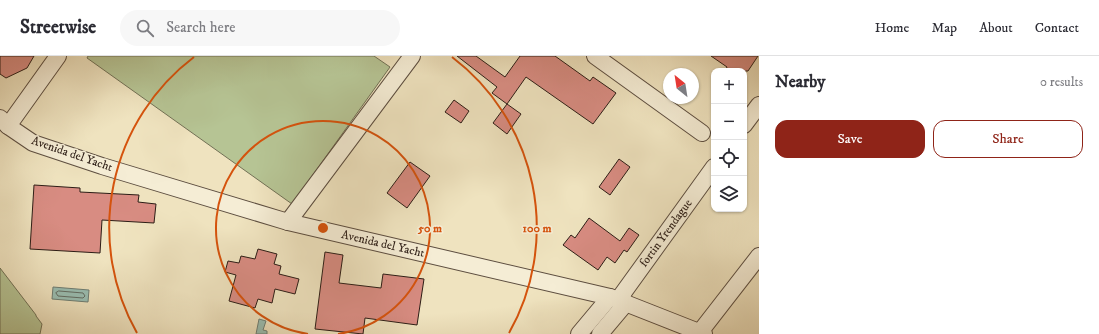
<!DOCTYPE html>
<html lang="en">
<head>
<meta charset="utf-8">
<style>
	:root { --surface:#fff; --page:#f7f7f7; --text:#2b2b33; --muted:#7c7c81; --line:#e1e1e2; --accent:#8f2418 }
	body { margin:0; font-family:"IM FELL DW Pica",serif; background:var(--page); color:var(--text) }
	.controls { position:absolute; right:12px; top:12px; display:grid; overflow:hidden; border-radius:8px; box-shadow:0 1px 3px #0004 }
	.controls button { width:36px; height:36px; display:grid; place-items:center; padding:0; border:0; border-bottom:1px solid var(--line); background:var(--surface); color:var(--text); font:20px sans-serif }
	.compass { position:absolute; left:663px; top:12px; width:36px; height:36px; border-radius:50%; background:var(--surface); box-shadow:0 1px 3px #0004; rotate:330deg }
	.list { margin:0; padding:0; list-style:none }
	h2 { display:flex; justify-content:space-between; align-items:center; height:52px; margin:0; padding:0 16px; font-size:17px }
	h2 small { font-size:13px; font-weight:400; color:var(--muted) }
	.actions { display:flex; gap:8px; padding:12px 16px }
	.actions a { flex:1; padding:9px 0; border:1px solid var(--accent); border-radius:12px; text-align:center; font-size:14px; color:var(--accent) }
	.actions .main { background:var(--accent); color:#fff }
	.icon { flex:none; width:22px; height:22px; fill:none; stroke:currentColor; stroke-width:2; stroke-linecap:round; stroke-linejoin:round }
	.map { position:relative; flex:none; width:759px; height:278px; overflow:hidden }
	header { display:flex; align-items:center; gap:24px; box-sizing:border-box; height:56px; padding:0 20px; background:var(--surface); border-bottom:1px solid var(--line) }
	header strong { font-size:19px }
	nav { display:flex; gap:22px; margin-inline-start:auto; font-size:14px }
	.search { width:280px; height:36px; background:var(--page); display:flex; align-items:center; gap:10px; box-sizing:border-box; padding:0 14px; border-radius:22px; color:var(--muted); font-size:15px }
	main { display:flex }
	aside { flex:1; background:var(--surface) }
	.map>svg:first-child { display:block }
	.green { fill:#b6c494; stroke:#717055 }
	.water { fill:#9abeb2; stroke:#6e7e74 }
	.lines { fill:none; stroke-linecap:round; stroke-linejoin:round }
	.shore { stroke:#636e64; stroke-width:1 }
	.building { fill:#d88c82; stroke:#2c1d16 }
	.minor-casing { stroke:#5d4e40; stroke-width:18 }
	.minor { stroke:#f5edd5; stroke-width:16 }
	.ring { fill:none; stroke:#d5530d; stroke-width:2 }
	.labels { text-anchor:middle; dominant-baseline:central; stroke-width:3; stroke-linejoin:round; paint-order:stroke }
	.street-label { font-size:12px; fill:#2c1d16; stroke:#f5edd5 }
	.centre { fill:#d5530d; stroke:#f5edd5; stroke-width:2 }
	.ring-label { font-size:12px; text-anchor:middle; font-weight:bold; fill:#d5530d; stroke:#f5edd5; stroke-width:3; stroke-linejoin:round; paint-order:stroke }
</style>
</head>
<body>
<header>
<strong>Streetwise</strong>
<div class="search"><svg class="icon" aria-label="search" viewBox="0 0 24 24"><circle cx="10" cy="10" r="6"/><path d="M15 15l6 6"/></svg>Search here</div>
<nav><a>Home</a><a>Map</a><a>About</a><a>Contact</a></nav>
</header>
<main>
<div class="map">
<svg width="759" height="278" viewBox="0 0 759 278">
	<rect width="100%" height="100%" fill="#efe3bf"/>
	<filter id="stains"><feTurbulence type="fractalNoise" baseFrequency=".005" numOctaves="4"/><feColorMatrix values="0 0 0 0 .2 0 0 0 0 .09 0 0 0 0 .02 0 0 0 .5 -.17"/></filter>
	<radialGradient id="worn" r=".72"><stop offset=".6" stop-color="#630" stop-opacity="0"/><stop offset="1" stop-color="#630" stop-opacity=".3"/></radialGradient>
	<g class="green">
		<polygon points="88,0 374,0 390,11 292,148 87,2"/>
		<polygon points="0,212 36,259 36,260 42,268 40,278 0,278"/>
	</g>
	<g class="water">
		<polygon points="53,231 89,234 88,246 52,243"/>
		<polygon points="259,263 266,265 263,274 267,275 267,278 256,278"/>
	</g>
	<g class="lines">
		<polygon class="shore" points="59,235 83,237 85,240 83,242 58,240 56,237"/>
	</g>
	<g class="building">
		<polygon points="0,0 34,0 27,12 6,22 0,18"/>
		<polygon points="457,0 476,0 505,21 520,0 555,0 590,25 593,21 616,37 593,68 526,21 507,48 492,37 497,31"/>
		<polygon points="711,0 758,0 748,15 725,15 727,11"/>
		<polygon points="454,44 469,55 461,67 445,56"/>
		<polygon points="507,48 521,58 507,78 493,67"/>
		<polygon points="619,103 630,111 610,139 599,131"/>
		<polygon points="410,106 430,120 407,152 387,137"/>
		<polygon points="34,129 80,132 80,136 139,139 138,146 156,148 154,167 102,164 100,197 30,193"/>
		<polygon points="589,162 620,185 629,172 639,179 627,196 624,194 615,207 607,201 598,214 563,189 571,179 575,182"/>
		<polygon points="258,193 277,198 274,208 281,210 279,218 299,223 295,238 275,233 272,247 258,243 255,252 229,245 236,219 225,216 228,205 239,207 241,200 255,203"/>
		<polygon points="325,196 343,199 339,227 381,232 383,218 424,223 417,269 365,262 363,278 315,273"/>
	</g>
	<g class="lines">
		<defs>
			<g id="minor">
				<polyline points="595,0 702,77"/>
				<polyline points="0,62 8,70 33,87 102,110 288,166 610,241 704,278"/>
				<polyline points="744,69 759,49"/>
				<polyline points="8,70 58,0"/>
				<polyline points="288,166 412,0"/>
				<polyline points="618,244 714,111"/>
				<polyline points="700,276 759,200"/>
				<polyline points="579,278 610,241"/>
				<polyline points="600,278 626,247"/>
			</g>
		</defs>
		<use href="#minor" class="minor-casing"/>
		<use href="#minor" class="minor"/>
	</g>
	<g class="ring">
		<path d="M308 278A107 107 0 1 1 338 278"/>
		<path d="M137 277A214 214 0 0 1 194 1M452 1A214 214 0 0 1 509 277"/>
	</g>
	<g class="labels">
		<g class="street-label">
			<text transform="translate(72 98) rotate(19)">Avenida del Yacht</text>
			<text transform="translate(666 177) rotate(-54)">fortin Yrendague</text>
			<text transform="translate(383 188) rotate(13)">Avenida del Yacht</text>
		</g>
	</g>
	<circle cx="323" cy="172" r="6" class="centre"/>
	<g class="ring-label">
		<text x="430" y="176">50 m</text>
		<text x="537" y="176">100 m</text>
	</g>
	<rect width="100%" height="100%" filter="url(#stains)"/>
	<rect width="100%" height="100%" fill="url(#worn)"/>
</svg>
<div class="controls">
<button>+</button>
<button>−</button>
<button><svg class="icon" aria-label="locate" viewBox="0 0 24 24"><circle cx="12" cy="12" r="6"/><path d="M12 2v4M12 18v4M2 12h4M18 12h4"/></svg></button>
<button><svg class="icon" aria-label="layers" viewBox="0 0 24 24"><path d="M12 4l9 5-9 5-9-5zM3 14l9 5 9-5"/></svg></button>
</div>
<svg class="compass" viewBox="-18 -18 36 36"><path d="M0-13l5 13h-10z" fill="#e53935"/><path d="M0 13l5-13h-10z" fill="#7c7c81"/></svg>
</div>
<aside>
<h2>Nearby<small>0 results</small></h2>
<ul class="list">
</ul>
<div class="actions"><a class="main">Save</a><a>Share</a></div>
</aside>
</main>
</body>
</html>
